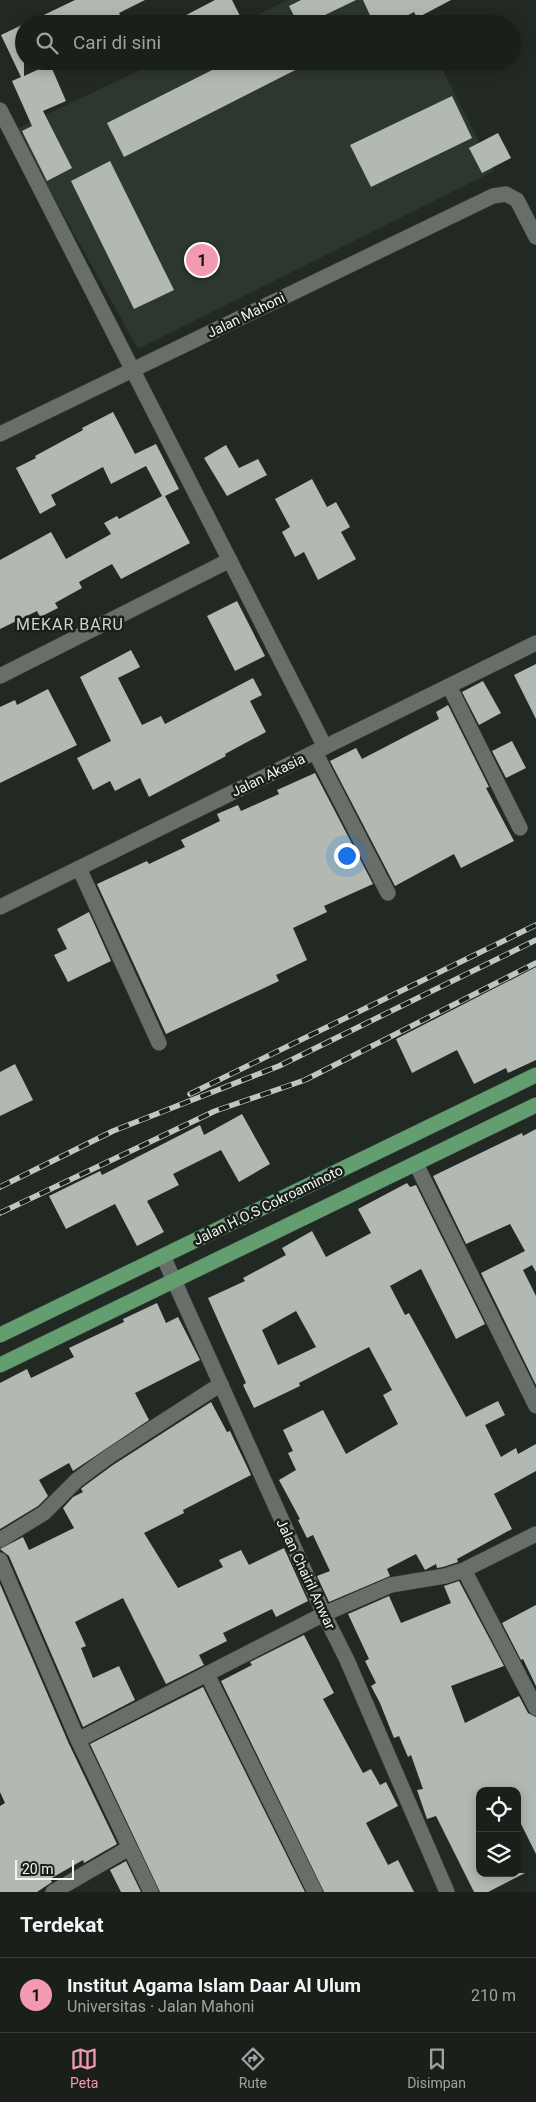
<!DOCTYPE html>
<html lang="id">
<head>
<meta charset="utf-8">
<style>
	:root { --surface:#1a1f1a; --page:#272c27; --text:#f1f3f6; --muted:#9fa2a2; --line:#383d39; --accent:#f29ab0 }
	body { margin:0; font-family:Roboto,sans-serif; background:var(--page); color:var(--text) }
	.controls { position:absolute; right:15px; bottom:15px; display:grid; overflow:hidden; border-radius:10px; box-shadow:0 2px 12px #0003 }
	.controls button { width:45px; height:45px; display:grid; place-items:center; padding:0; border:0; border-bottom:1px solid var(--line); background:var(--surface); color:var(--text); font:25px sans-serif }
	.scale { position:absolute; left:15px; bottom:12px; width:59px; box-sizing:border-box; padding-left:5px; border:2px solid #f2f6f2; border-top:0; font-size:14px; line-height:18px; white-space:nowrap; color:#f2f6f2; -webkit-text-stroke:4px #191f1a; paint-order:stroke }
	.you { position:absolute; left:346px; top:855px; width:18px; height:18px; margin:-12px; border:4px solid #fff; border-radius:50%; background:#1a73e8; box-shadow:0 0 0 8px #1a73e833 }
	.badge { display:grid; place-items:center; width:32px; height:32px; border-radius:50%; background:var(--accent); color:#111; font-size:16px; font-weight:700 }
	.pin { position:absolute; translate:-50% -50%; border:2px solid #fff; box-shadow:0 1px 5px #0006 }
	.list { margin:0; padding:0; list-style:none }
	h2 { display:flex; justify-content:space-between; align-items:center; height:65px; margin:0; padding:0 20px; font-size:21px }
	h2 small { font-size:16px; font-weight:400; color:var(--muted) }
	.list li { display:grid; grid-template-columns:32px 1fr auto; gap:15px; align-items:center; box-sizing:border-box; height:75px; padding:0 20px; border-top:1px solid var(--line) }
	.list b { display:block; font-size:19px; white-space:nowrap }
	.list p { margin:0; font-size:16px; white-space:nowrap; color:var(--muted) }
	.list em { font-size:16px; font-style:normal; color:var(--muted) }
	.icon { flex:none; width:28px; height:28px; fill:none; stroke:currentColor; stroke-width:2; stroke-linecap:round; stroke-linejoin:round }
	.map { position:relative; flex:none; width:536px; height:1892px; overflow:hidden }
	.search { position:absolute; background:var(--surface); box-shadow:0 2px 12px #0003; left:15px; right:15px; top:15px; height:55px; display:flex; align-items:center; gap:12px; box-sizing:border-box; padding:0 18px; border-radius:28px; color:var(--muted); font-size:19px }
	.sheet { height:140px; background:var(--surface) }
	nav { display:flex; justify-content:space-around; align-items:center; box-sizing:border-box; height:70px; border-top:1px solid var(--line); background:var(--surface); font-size:14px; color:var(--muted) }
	nav a { display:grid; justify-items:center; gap:2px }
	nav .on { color:var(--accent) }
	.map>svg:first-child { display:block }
	.built { fill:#2c372e }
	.building { fill:#b1b9b2; fill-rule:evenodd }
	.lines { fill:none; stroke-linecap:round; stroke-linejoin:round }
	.minor-casing { stroke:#3f433f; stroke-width:16 }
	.major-casing { stroke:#3f433f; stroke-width:16 }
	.minor { stroke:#686f69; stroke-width:15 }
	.major { stroke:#629e70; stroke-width:15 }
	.rail-casing { stroke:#c1c6c1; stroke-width:5.5 }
	.rail { stroke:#191f1a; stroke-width:4; stroke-dasharray:11; stroke-linecap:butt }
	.labels { text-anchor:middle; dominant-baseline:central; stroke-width:5; stroke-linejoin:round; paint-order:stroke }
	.street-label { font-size:14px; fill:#f2f6f2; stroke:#191f1a }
	.quarter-label { font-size:16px; letter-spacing:1px; fill:#ccd5cd; stroke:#191f1a }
</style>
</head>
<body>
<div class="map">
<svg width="536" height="1892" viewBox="0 0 536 1892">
	<rect width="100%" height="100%" fill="#222923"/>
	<g class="built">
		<polygon points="288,0 407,0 419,24 238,24"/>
		<polygon points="159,61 438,61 494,171 138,349 16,129"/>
	</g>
	<g class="building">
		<polygon points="75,0 145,0 119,13 125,24 25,24"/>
		<polygon points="215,0 232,0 240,16 225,24 169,24"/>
		<polygon points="301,0 356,0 323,16 327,24 298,24 289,6"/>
		<polygon points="363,0 451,0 417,18 414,12 391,24 374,24"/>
		<polygon points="24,24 24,76 50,64 66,101 43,111 72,168 47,181 22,131 32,126 12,81 21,77 1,35"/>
		<polygon points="230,61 313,61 124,157 107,123"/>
		<polygon points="452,96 472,138 371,187 350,145"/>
		<polygon points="498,133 511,158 482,173 469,148"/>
		<polygon points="110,161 174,290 134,309 71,181"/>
		<polygon points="113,412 135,454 156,444 179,489 165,496 190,543 121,579 112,564 79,582 82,588 55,603 58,608 40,617 37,611 0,629 0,560 51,532 66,559 111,534 104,523 117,516 119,519 162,496 146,466 111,484 103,467 51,495 56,505 40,514 16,468 36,458 35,456 83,430 82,428"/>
		<polygon points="226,445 239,468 258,459 267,475 227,496 204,458"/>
		<polygon points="312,479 327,507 336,502 350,527 341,532 356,559 318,580 304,552 295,557 282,532 290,527 275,499"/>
		<polygon points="237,601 265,656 235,671 207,616"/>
		<polygon points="131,650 140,667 118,678 142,725 161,716 165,724 253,678 262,695 250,701 266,732 225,754 226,756 149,797 140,778 115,791 110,781 93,790 77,758 111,741 80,677"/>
		<polygon points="536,664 536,719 514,675"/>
		<polygon points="483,681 501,713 479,725 462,692"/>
		<polygon points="48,689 77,745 0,783 0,707 15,700 17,705"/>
		<polygon points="448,705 489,787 486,788 514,841 461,868 454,854 395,886 330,761 356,748 362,759 439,719 436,712"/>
		<polygon points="512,741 526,768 506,778 492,751"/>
		<polygon points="315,773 373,884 324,906 327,912 293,928 307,960 276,975 279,981 166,1034 97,884 147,861 149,864 185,847 181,840 220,821 217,814 238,805 241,811 279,794 277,790"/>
		<polygon points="89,912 111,961 68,982 54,955 67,949 57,929"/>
		<polygon points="536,967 536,1060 508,1073 506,1068 474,1084 457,1050 412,1073 396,1039"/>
		<polygon points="15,1064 33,1100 0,1116 0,1072"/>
		<polygon points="242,1114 270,1164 239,1182 221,1150 173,1174 179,1185 147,1201 164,1232 137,1246 115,1204 66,1229 49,1196 100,1171 102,1175 200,1125 204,1135"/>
		<polygon points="536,1129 536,1272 532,1265 523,1270 536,1296 536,1385 481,1273 525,1251 510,1224 466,1244 433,1176 522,1133 523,1136"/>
		<path d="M407,1183l3,4 6,-2 69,139 -29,15 -35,-70 -31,17 15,29 4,-2 57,104 32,-16 7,14 -20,10 16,32 15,-9 2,6 18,-10v27l-42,23 18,35 -55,30 1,3 -15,5 -6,1 -1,-4 -11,6 -9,-16 -29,15 3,7 -61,26 -12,-26 13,-5 -17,-36 -6,3 -9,-18 2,-1 -21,-39 17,-10 -8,-17 5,-2 -10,-21 40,-20 23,44 52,-30 -15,-29 9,-5 -23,-43 -70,36 1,3 -46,22 -11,-23 3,-2 -38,-85 37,-17 -2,-3 43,-23 -4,-7 30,-17 14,26 45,-24 -13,-24zM296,1311l20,36 -38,18 -16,-35z"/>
		<polygon points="157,1303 166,1323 178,1317 200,1360 135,1393 149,1420 73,1471 69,1463 39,1480 48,1496 38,1506 0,1529 0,1383 27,1369 31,1378 74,1357 69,1348 124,1322 123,1319"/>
		<polygon points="211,1402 227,1432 230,1431 251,1475 183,1510 184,1513 144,1533 178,1588 223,1567 219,1560 241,1550 249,1565 284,1548 308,1601 276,1617 272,1609 223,1633 227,1641 199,1655 204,1665 166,1684 123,1598 75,1622 86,1646 81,1648 93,1678 119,1666 135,1700 83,1727 9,1556 0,1549 23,1537 29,1550 74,1528 63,1508 73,1497 83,1492 81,1489 83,1487 113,1465"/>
		<polygon points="459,1581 504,1666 451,1686 465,1723 519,1696 528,1713 536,1717 536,1854 517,1816 517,1791 480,1791 480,1873 525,1873 488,1892 474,1892 436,1816 427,1819 417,1790 423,1789 411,1755 408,1757 399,1736 394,1738 380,1703 371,1686 376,1683 365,1661 369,1659 348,1614 389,1596 401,1623 451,1603 444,1586"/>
		<polygon points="0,1584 69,1744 117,1844 84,1863 83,1860 50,1879 52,1882 37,1892 0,1892 0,1806 5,1803 0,1792"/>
		<polygon points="536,1605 536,1686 523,1659 521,1660 502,1623"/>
		<polygon points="304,1635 334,1693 323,1699 363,1773 371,1769 380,1785 386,1782 398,1806 366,1823 388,1865 398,1860 414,1892 324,1892 221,1681 252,1665 250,1662"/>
		<polygon points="203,1687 305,1892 160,1892 90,1744"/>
		<polygon points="126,1861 141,1892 121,1892 110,1870"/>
	</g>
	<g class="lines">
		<defs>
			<g id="minor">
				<polyline points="0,110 325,747"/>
				<polyline points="0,434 493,196 506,194 517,200 536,237"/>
				<polyline points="0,676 230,560"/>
				<polyline points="449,686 520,828"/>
				<polyline points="315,752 388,893"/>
				<polyline points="79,868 159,1043"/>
				<polyline points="0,907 536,643"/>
				<polyline points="416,1164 536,1406"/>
				<polyline points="163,1256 324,1614 347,1660 447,1892"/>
				<polyline points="0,1540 44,1513 77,1480 108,1457 221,1384"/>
				<polyline points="0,1560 78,1740 151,1892"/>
				<polyline points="464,1570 536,1708"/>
				<polyline points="207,1674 315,1892"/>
				<polyline points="78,1740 324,1614 391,1585 445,1576 464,1570 536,1534"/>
				<polyline points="53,1892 129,1848"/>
			</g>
			<g id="major">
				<polyline points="0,1335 536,1075"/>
				<polyline points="0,1365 536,1105"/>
			</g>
		</defs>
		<use href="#minor" class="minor-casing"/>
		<use href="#major" class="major-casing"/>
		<use href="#minor" class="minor"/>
		<use href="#major" class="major"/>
		<defs>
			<g id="rail">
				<polyline points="190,1094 536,925"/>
				<polyline points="0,1187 113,1131 279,1066 536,940"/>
				<polyline points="0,1213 215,1111 305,1080 536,963"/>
			</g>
		</defs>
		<use href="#rail" class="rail-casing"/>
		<use href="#rail" class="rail"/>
	</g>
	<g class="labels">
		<g class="street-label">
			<text transform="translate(246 315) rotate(-26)">Jalan Mahoni</text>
			<text transform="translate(268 775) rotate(-26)">Jalan Akasia</text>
			<text transform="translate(268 1205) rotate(-26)">Jalan H.O.S Cokroaminoto</text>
			<text transform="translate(306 1574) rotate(65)">Jalan Chairil Anwar</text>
		</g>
		<g class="quarter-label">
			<text x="70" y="624">MEKAR BARU</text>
		</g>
	</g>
</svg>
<div class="controls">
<button><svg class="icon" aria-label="locate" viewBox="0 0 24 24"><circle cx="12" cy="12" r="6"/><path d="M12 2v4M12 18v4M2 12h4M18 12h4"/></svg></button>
<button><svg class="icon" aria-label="layers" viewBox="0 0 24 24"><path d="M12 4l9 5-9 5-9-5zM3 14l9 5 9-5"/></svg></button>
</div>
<div class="scale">20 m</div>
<div class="you"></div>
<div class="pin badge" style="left:202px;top:260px">1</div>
<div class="search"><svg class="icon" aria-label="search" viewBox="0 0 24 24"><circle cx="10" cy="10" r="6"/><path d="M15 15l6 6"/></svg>Cari di sini</div>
</div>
<section class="sheet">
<h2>Terdekat<small></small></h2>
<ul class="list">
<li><span class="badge">1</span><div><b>Institut Agama Islam Daar Al Ulum</b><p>Universitas · Jalan Mahoni</p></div><em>210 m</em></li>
</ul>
</section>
<nav>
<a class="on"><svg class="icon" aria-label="map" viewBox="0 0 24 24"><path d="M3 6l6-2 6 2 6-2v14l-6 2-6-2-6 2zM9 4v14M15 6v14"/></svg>Peta</a>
<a><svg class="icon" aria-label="directions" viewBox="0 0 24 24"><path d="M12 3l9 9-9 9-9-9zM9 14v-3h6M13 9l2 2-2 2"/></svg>Rute</a>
<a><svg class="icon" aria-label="saved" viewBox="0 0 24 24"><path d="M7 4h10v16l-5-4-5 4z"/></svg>Disimpan</a>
</nav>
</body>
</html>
